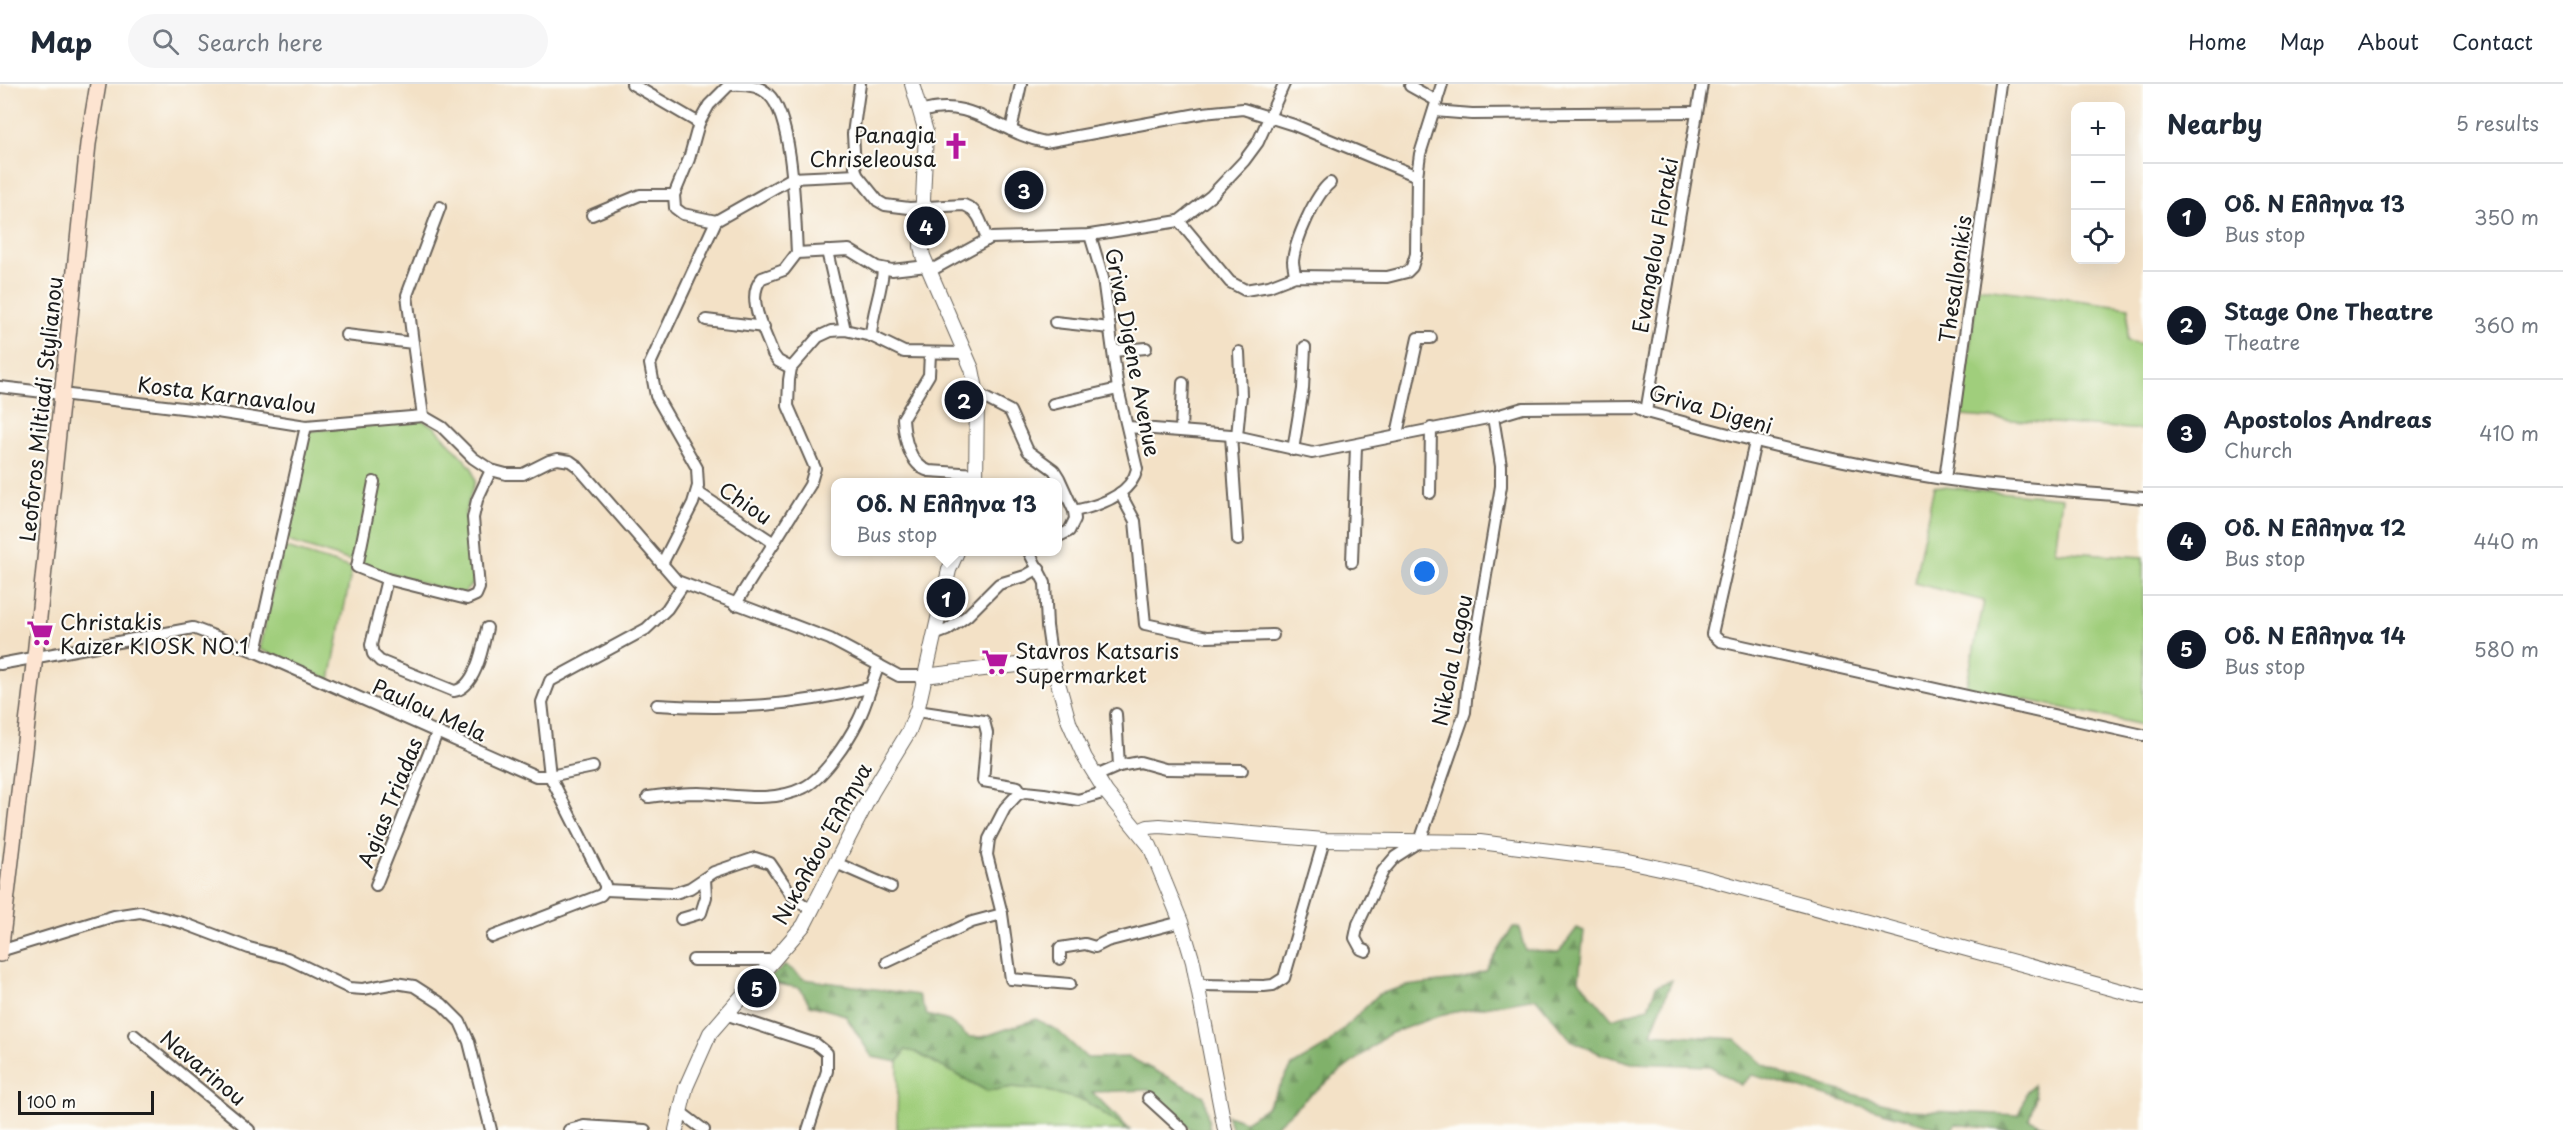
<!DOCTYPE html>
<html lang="en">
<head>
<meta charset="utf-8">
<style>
	:root { --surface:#fff; --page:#f6f6f7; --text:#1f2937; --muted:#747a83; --line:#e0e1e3; --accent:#111827 }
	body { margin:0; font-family:"Playpen Sans",sans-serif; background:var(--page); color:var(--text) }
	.controls { position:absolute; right:18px; top:18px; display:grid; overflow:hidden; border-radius:12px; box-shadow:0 6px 24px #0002 }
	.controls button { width:54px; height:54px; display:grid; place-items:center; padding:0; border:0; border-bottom:2px solid var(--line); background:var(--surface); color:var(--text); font:30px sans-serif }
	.scale { position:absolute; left:18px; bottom:15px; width:136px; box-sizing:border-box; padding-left:6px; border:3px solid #1c1c1c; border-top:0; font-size:16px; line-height:21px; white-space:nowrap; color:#1c1c1c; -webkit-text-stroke:4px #fdfcf7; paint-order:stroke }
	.you { position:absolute; left:1425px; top:488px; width:21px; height:21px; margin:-15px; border:4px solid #fff; border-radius:50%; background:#1a73e8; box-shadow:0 0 0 9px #1a73e833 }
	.badge { display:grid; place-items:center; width:39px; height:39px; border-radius:50%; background:var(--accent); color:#fff; font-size:20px; font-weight:700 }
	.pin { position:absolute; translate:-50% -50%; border:3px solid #fff; box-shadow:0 2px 6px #0006 }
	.popup { position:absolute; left:831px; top:394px; width:231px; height:78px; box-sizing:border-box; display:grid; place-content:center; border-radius:12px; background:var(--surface); filter:drop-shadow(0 2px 4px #0005); font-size:20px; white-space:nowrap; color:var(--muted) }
	.popup b { font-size:22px; color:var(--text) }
	.popup::after { content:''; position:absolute; left:50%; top:100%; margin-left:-12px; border:12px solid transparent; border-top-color:var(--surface) }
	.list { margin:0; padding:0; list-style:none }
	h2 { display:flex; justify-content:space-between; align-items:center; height:78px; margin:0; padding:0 24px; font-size:26px }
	h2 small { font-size:20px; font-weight:400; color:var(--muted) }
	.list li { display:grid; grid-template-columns:39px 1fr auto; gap:18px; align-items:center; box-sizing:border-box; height:108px; padding:0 24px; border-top:2px solid var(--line) }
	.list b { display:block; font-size:22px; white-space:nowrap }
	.list p { margin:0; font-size:20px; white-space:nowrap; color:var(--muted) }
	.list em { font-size:20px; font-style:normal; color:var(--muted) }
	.icon { flex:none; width:33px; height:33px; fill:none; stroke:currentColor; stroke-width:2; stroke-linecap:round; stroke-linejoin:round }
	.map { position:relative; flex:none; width:2143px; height:1046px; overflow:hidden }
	header { display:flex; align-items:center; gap:36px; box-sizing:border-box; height:84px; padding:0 30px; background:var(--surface); border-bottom:2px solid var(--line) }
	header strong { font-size:28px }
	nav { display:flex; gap:33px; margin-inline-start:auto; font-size:21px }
	.search { width:420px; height:54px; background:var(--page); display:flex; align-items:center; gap:15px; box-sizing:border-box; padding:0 21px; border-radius:33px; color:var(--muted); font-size:22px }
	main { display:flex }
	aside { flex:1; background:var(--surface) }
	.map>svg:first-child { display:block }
	.grass { fill:#a0ce7b; stroke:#5e754c; stroke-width:1.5 }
	.forest { fill:url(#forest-firs); stroke:#4e6644; stroke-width:1.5 }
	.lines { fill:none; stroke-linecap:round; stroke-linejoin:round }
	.minor-casing { stroke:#676158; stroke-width:14 }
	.tertiary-casing { stroke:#676158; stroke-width:16 }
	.secondary-casing { stroke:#676158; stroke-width:18 }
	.minor { stroke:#fff; stroke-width:10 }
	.tertiary { stroke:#fff; stroke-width:14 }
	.secondary { stroke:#fde4d1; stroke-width:15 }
	.labels { text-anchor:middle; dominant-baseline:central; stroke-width:4.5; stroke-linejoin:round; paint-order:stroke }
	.poi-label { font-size:21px; fill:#1c1c1c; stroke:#fdfcf7; text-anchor:start }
	.street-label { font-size:21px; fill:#1c1c1c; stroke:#fdfcf7 }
</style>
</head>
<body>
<header>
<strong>Map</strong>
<div class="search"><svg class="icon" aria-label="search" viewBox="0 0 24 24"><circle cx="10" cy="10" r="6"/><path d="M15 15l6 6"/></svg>Search here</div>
<nav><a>Home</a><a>Map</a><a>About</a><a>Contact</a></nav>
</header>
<main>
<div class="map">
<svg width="2143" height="1046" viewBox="0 0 2143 1046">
	<defs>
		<pattern id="forest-firs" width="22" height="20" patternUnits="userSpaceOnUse" patternTransform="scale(1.5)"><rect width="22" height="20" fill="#80b16b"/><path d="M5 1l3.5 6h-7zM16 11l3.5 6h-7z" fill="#688f57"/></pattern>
	</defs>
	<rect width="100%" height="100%" fill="#fdfcf7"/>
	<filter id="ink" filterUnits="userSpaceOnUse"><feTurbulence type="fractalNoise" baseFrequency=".0167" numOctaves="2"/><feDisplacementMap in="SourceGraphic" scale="12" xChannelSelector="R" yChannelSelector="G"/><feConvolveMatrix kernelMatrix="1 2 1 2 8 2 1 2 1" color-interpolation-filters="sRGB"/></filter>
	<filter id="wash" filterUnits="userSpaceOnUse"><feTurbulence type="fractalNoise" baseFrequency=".008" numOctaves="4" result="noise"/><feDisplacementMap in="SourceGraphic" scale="24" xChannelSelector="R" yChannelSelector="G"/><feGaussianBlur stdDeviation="1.35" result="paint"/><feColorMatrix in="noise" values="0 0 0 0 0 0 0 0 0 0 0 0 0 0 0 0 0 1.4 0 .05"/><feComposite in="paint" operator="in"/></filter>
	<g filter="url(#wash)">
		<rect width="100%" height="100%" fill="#f3e1c6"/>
		<g class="grass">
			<polygon points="1977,203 2129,223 2127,257 2143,260 2143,346 1962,332"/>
			<polygon points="422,336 435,343 472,384 475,397 465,429 474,493 473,500 461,511 284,456 309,347"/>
			<polygon points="1934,402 2062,414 2055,467 2143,473 2143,641 1966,603 1984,517 1914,499"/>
			<polygon points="283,463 352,484 330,596 259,565"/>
			<polygon points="905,966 915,968 987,1007 1013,1003 1044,1006 1085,1017 1128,1046 897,1046 898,978"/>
		</g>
		<g class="forest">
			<polygon points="1513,843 1519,844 1525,866 1559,868 1577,844 1584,847 1579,896 1612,935 1648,924 1656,902 1672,896 1651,949 1735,955 1763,980 1792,993 1909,1026 2019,1031 2026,1009 2033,1001 2036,1012 2029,1035 2056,1046 2001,1046 1956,1040 1951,1046 1937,1046 1932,1042 1752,991 1741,1001 1710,982 1632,979 1601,970 1571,956 1536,914 1444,930 1389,950 1308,1013 1271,1046 1232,1046 1227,1031 1245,1037 1267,1023 1292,982 1326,962 1379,910 1406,902 1465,895 1486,887"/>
			<polygon points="786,881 804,895 918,911 927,931 949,937 969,953 983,953 1036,935 1057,946 1087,974 1129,973 1204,1012 1210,1046 1191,1046 1149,1006 1092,1008 1130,1046 1128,1046 1085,1017 1044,1006 1013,1003 987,1007 915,968 905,966 898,978 872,973 845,931 810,921 800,904 778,900 771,893"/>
		</g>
	</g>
	<g filter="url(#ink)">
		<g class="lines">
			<defs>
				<g id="minor">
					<polyline points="632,0 699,39"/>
					<path d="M860,0l-7,50 2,33 2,8 21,26 7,4 24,3 55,-3c16,6 18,20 23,35"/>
					<polyline points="1410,2 1437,17"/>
					<polyline points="1434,27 1472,30 1697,28"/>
					<path d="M921,28c50,-16 78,21 124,30l158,-29 40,-4 51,16 123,51"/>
					<polyline points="1011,46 1021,0"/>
					<polyline points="592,131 640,111 674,111"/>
					<path d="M716,137l-33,-7 -8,-6 -1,-13 15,-36 10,-36 10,-18 20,-20c13,-1 29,-1 39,9 26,23 27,124 29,159"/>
					<polyline points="1179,137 1230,198 1245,206 1269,202 1295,192 1387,193 1407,188 1412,183 1416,170 1417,92 1420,70 1442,0"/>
					<polyline points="827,167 845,246"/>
					<polyline points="797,169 849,166 877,183 892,186 927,182"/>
					<polyline points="930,187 990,154 1090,151 1179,137 1211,112 1244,77 1258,58 1284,0"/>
					<path d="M1295,192c0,-5 -2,-10 -2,-15 2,-20 22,-66 37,-78"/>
					<polyline points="706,236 764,243"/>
					<polyline points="1055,238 1110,244"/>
					<polyline points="346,251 413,259 423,332"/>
					<path d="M871,252c1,-24 11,-44 12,-67"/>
					<polyline points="413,259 407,211 440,123"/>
					<polyline points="1113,267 1146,264"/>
					<path d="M930,269l-1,22 -26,43c1,19 6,47 26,53l48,3"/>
					<path d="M791,284l-13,-7 -5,-7c-7,-21 -29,-56 -11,-76l22,-8 13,-17"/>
					<polyline points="0,303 217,328 306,342 423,332 442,343 473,374 491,386 506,390 523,390 549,377 558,375 570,377 577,382 677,497 830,555 899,592 924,592"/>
					<polyline points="977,310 1010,327 1028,367 1054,386 1059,394 1074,427 1075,435 1069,447 1057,453"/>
					<polyline points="1053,320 1118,305"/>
					<polyline points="1646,328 1702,0"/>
					<path d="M1128,343l103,8 81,18 181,-36 30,-9 113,-1 10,5c98,27 196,52 297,67 66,10 134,12 200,19"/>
					<polyline points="1181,346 1183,299"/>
					<polyline points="1397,350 1418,254 1431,254"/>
					<polyline points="1231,351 1238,456"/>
					<polyline points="1237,352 1241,311 1239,268"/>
					<polyline points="1755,358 1712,550 1720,557 2143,651"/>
					<polyline points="1293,366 1303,305 1305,263"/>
					<polyline points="1945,395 2000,0"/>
					<polyline points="374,398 357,483 387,495 467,515 476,511 479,504 473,434 477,416 491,386"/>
					<polyline points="697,408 774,459"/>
					<polyline points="1120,409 1135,437 1145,540 1207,553 1273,551"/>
					<polyline points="1430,409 1431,344"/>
					<path d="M1074,427c24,-5 57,-16 63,-42l-19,-80 -15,-111 -13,-43"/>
					<polyline points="1029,468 1045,499 1047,542 1052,577"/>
					<polyline points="1352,478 1356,362"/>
					<polyline points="662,480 693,419 698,402 697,384 656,312 650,280 716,137 792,94 857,91"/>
					<path d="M387,495l-16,66 2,9 7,7 74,30c22,-3 29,-45 33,-63"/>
					<polyline points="735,521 810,401 815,384 788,322 789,296 791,284 818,253 831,247 845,246 871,252 904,268 965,269"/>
					<polyline points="934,551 947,546 967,532 999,500 1025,492 1039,484"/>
					<polyline points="256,568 306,342"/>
					<polyline points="0,580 193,544 256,568 536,692 550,692 593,683"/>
					<path d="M657,621c76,5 138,1 212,-17"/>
					<polyline points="917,627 984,637 987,649 983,697 1018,703 1021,709"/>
					<polyline points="1119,682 1140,678 1165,685 1242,686"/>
					<polyline points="1096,692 1119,682 1116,630"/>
					<path d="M648,713c17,-2 33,-4 50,-4 34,1 73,11 105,-5 20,-9 45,-47 55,-67 9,-17 13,-37 21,-56"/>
					<polyline points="836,779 891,803"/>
					<polyline points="376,801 437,649"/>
					<polyline points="605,806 675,809 690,804 714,788 755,774 770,779 793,813 812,827"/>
					<polyline points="681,835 701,829 706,813 705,795"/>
					<polyline points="492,853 601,811 605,806 605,801 550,692 542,618 550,597 646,545 667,525 683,501"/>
					<polyline points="0,867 114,832 140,828 183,839 249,864 287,874 349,904 363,905 395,899 414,902 442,920 460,938 469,958 491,1046"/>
					<polyline points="1366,867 1361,865 1355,854 1358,840 1383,787 1395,773 1420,757 1465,628 1467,604 1501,402 1501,382 1493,333"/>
					<polyline points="1060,875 1060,864 1085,860 1095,863 1107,857 1181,838"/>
					<polyline points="693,876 774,876"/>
					<polyline points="887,878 972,838 1002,830"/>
					<polyline points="1070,900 1011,895 1002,830 987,771 989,755 1005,724 1018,710 1025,708 1044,710 1078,716 1106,708"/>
					<polyline points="1198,901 1264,902 1273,901 1284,894 1324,756"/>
					<polyline points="725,930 816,960 827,969 827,987 808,1046"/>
					<polyline points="134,951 249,1046"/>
					<polyline points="1148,1014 1183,1046"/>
					<polyline points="679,1027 704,1046"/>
					<polyline points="569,1046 584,1042 645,1046"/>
				</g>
				<g id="tertiary">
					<polyline points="912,0 926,48 921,162 923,172 972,285 977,310 976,398"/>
					<polyline points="924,592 1052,577 1069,638 1085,674 1106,708 1150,762 1181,838 1193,878 1225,1046"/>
					<polyline points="1139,747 1148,743 1160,742 1324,756 1480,758 1622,776 1698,792 2143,913"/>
					<polyline points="676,1046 686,1003 710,949 804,841 872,708 909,647 918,623 949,486 957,468"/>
				</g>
				<polyline id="secondary" points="0,870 35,572 88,60 98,0"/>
			</defs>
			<use href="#minor" class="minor-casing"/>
			<use href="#tertiary" class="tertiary-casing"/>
			<use href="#secondary" class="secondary-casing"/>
			<use href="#minor" class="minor"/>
			<use href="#tertiary" class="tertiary"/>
			<use href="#secondary" class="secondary"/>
		</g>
	</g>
	<defs>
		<symbol id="church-bare" viewBox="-9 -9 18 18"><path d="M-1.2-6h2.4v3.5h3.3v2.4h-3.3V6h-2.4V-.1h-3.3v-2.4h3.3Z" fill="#b5179e" stroke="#fdfcf7" stroke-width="2.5" paint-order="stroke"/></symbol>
		<symbol id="supermarket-bare" viewBox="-9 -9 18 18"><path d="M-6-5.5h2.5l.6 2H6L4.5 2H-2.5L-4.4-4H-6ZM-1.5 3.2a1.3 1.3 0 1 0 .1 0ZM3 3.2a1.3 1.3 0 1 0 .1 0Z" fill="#b5179e" stroke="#fdfcf7" stroke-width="2.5" paint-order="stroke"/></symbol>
	</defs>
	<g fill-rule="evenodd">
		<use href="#church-bare" x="937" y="43" width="38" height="38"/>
		<use href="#supermarket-bare" x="21" y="530" width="38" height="38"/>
		<use href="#supermarket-bare" x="976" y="559" width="38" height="38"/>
	</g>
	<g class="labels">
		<g class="poi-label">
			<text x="936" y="50" text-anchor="end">Panagia<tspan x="936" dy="24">Chriseleousa</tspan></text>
			<text x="60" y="537">Christakis<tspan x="60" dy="24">Kaizer KIOSK NO.1</tspan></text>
			<text x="1015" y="566">Stavros Katsaris<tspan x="1015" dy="24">Supermarket</tspan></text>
		</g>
		<g class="street-label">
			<text transform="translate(1654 161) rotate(-80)">Evangelou Floraki</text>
			<text transform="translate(1954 195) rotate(-82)">Thesallonikis</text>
			<text transform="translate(1134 268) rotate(79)">Griva Digene Avenue</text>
			<text transform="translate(227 310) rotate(7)">Kosta Karnavalou</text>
			<text transform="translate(1711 324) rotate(16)">Griva Digeni</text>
			<text transform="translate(40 325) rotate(-84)">Leoforos Miltiadi Stylianou</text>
			<text transform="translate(746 418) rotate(34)">Chiou</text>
			<text transform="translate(1451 576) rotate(-79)">Nikola Lagou</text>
			<text transform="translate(430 625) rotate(24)">Paulou Mela</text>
			<text transform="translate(389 718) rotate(-68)">Agias Triadas</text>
			<text transform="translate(821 759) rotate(-61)">Νικολάου Έλληνα</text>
			<text transform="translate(204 983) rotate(40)">Navarinou</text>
		</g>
	</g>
</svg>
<div class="controls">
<button>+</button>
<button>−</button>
<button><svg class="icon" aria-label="locate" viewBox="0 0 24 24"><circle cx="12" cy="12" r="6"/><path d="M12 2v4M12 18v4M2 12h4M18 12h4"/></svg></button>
</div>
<div class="scale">100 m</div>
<div class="you"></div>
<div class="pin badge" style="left:946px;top:514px">1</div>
<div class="popup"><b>Οδ. Ν Ελληνα 13</b>Bus stop</div>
<div class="pin badge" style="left:964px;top:316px">2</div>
<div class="pin badge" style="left:1024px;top:106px">3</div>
<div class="pin badge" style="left:926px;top:142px">4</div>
<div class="pin badge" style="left:757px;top:904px">5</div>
</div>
<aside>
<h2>Nearby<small>5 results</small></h2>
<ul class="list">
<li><span class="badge">1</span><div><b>Οδ. Ν Ελληνα 13</b><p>Bus stop</p></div><em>350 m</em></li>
<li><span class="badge">2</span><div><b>Stage One Theatre</b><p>Theatre</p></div><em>360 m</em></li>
<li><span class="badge">3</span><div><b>Apostolos Andreas</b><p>Church</p></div><em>410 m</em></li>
<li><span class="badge">4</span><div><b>Οδ. Ν Ελληνα 12</b><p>Bus stop</p></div><em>440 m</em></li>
<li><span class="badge">5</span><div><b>Οδ. Ν Ελληνα 14</b><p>Bus stop</p></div><em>580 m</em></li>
</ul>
</aside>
</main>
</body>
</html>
